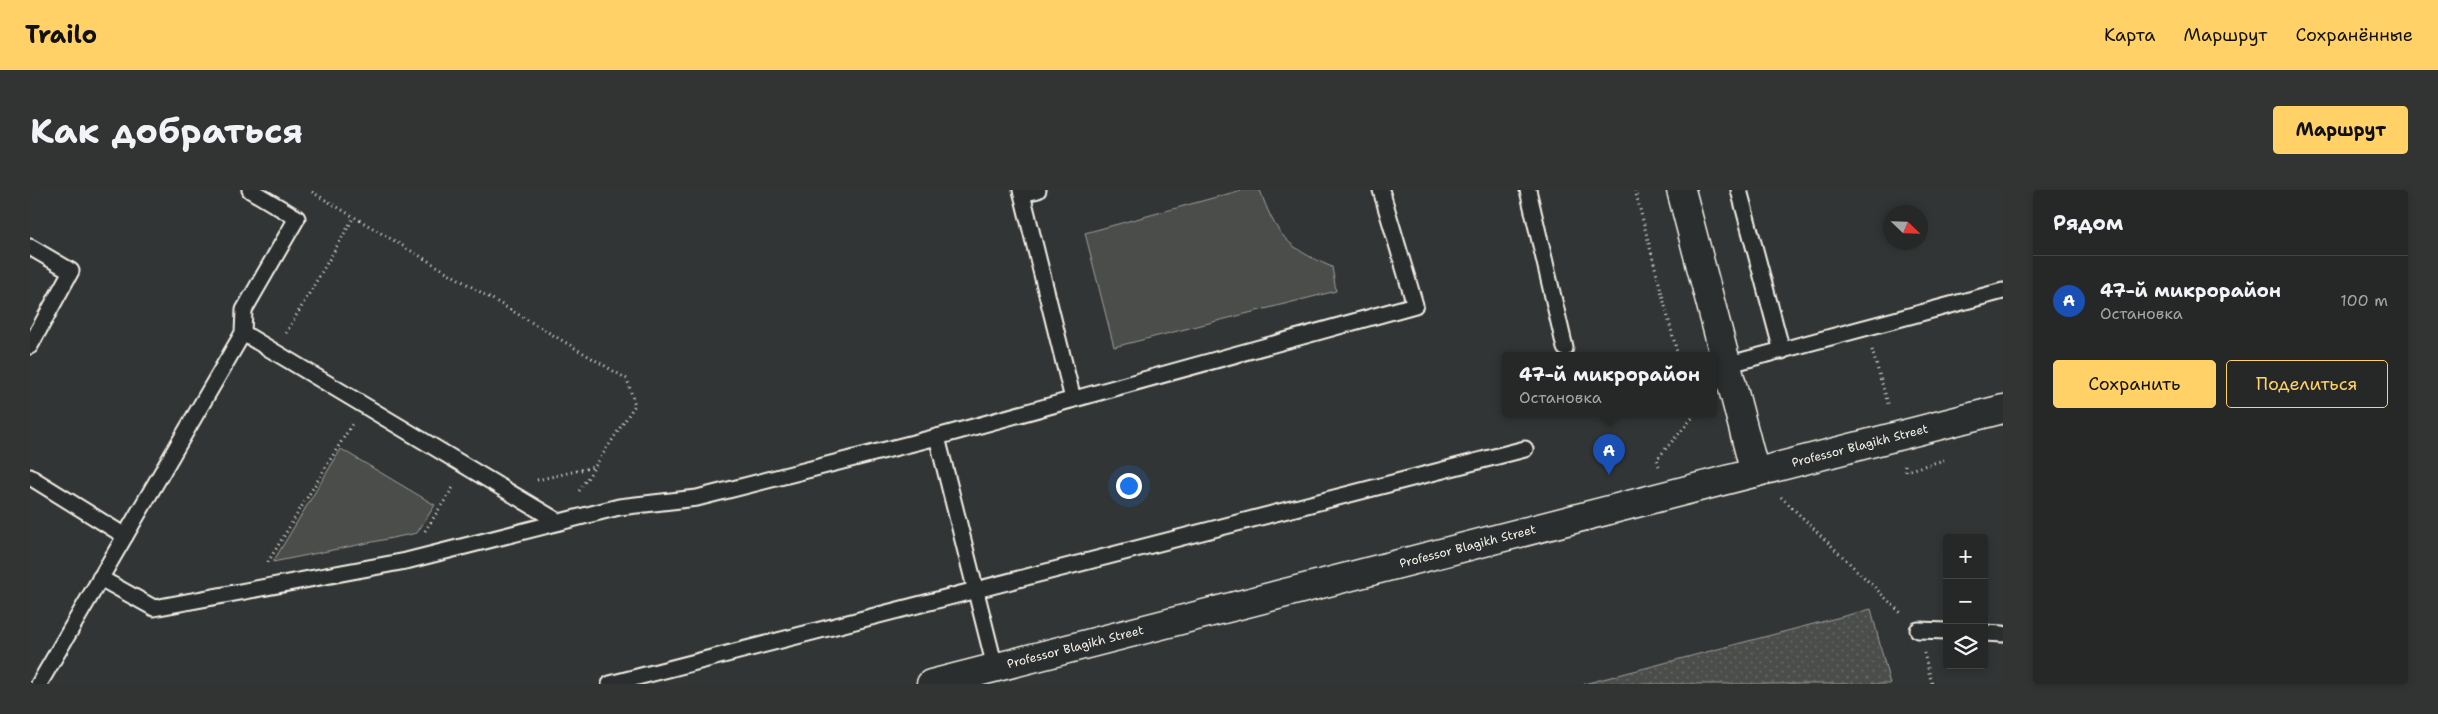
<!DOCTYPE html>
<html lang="ru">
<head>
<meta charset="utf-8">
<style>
	:root { --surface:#262828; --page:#323434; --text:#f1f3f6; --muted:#a4a6a8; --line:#424445; --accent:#ffd166 }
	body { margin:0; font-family:"Shantell Sans",sans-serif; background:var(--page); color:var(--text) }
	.controls { position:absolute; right:15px; bottom:15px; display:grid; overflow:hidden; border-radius:5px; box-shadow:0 2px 8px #0003 }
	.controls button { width:45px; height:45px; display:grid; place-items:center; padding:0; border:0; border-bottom:1px solid var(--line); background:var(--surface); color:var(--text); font:25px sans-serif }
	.compass { position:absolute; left:1853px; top:15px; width:45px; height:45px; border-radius:50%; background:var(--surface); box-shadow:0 2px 8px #0003; rotate:113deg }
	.you { position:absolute; left:1098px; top:295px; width:18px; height:18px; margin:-12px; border:4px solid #fff; border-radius:50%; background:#1a73e8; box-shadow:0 0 0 8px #1a73e833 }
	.badge { display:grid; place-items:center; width:32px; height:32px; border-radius:50%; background:var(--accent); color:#fff; font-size:16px; font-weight:700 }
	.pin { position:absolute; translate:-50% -41px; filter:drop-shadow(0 1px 2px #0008) }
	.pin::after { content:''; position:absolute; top:26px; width:18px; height:15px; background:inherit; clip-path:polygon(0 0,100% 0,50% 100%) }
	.popup { position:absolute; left:1472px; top:162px; width:215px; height:65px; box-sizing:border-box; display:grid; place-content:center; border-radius:5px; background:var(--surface); filter:drop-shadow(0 1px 4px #0005); font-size:16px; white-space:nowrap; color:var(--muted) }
	.popup b { font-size:19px; color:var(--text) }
	.popup::after { content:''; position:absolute; left:50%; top:100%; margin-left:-10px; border:10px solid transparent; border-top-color:var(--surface) }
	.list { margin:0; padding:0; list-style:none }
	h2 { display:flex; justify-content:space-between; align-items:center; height:65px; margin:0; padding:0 20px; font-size:21px }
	h2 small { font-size:16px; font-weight:400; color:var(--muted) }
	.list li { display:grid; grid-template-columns:32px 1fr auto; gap:15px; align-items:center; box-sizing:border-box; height:90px; padding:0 20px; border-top:1px solid var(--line) }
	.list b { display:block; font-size:19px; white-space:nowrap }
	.list p { margin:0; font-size:16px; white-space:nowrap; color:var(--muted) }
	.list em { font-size:16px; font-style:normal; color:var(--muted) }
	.actions { display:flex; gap:10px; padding:15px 20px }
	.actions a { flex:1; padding:11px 0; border:1px solid var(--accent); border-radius:5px; text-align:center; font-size:18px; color:var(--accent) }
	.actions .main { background:var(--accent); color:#111 }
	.icon { flex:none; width:28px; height:28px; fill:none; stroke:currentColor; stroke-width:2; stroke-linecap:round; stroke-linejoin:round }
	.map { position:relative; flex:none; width:1973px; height:494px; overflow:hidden; border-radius:5px }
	header { display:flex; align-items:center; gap:30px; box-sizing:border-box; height:70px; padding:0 25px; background:var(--accent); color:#111 }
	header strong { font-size:24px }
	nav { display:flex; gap:28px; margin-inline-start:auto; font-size:18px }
	.intro { display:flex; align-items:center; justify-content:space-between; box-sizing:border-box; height:120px; padding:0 30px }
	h1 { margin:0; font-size:35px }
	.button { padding:12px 22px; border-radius:5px; background:var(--accent); color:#111; font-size:18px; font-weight:700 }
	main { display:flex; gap:30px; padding:0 30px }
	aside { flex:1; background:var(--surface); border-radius:5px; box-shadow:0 2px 8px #0003 }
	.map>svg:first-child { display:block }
	.grass { fill:url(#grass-dots); stroke:#a09f9a }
	.park { fill:#4b4d4c; stroke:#a09f9a }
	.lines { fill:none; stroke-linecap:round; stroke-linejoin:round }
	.service-casing { stroke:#f4f1e8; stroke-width:19 }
	.minor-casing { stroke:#f4f1e8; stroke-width:31 }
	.secondary-casing { stroke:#f4f1e8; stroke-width:31 }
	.path { stroke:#f4f1e8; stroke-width:3; stroke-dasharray:1 4; stroke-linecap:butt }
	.service { stroke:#2a2d2e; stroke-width:15 }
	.minor { stroke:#2a2d2e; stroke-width:28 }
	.secondary { stroke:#2a2d2e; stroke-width:28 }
	.labels { text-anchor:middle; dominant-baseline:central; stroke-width:4; stroke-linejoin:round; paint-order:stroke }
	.street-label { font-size:12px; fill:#f4f1e8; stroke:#2a2d2e }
</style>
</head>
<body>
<header>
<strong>Trailo</strong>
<nav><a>Карта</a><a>Маршрут</a><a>Сохранённые</a></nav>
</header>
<div class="intro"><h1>Как добраться</h1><a class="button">Маршрут</a></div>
<main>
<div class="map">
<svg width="1973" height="494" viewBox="0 0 1973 494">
	<defs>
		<pattern id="grass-dots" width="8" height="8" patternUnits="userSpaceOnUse" patternTransform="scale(1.25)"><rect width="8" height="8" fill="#4b4d4c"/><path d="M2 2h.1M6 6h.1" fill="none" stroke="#666766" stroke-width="1.8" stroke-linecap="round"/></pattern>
	</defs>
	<rect width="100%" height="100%" fill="#323535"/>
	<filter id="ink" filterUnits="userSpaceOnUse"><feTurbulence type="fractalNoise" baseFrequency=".02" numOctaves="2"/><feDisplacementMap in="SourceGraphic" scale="10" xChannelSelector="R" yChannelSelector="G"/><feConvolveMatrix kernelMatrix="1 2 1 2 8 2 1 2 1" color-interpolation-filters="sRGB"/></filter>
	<g filter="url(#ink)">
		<polygon class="grass" points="1841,419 1860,494 1554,494"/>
		<g class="park">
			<path d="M1212,0h18c16,45 27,58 72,77l4,24 -222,56 -29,-114z"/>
			<polygon points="311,259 405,315 387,343 243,372"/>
		</g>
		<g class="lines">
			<defs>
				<g id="service">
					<polyline points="991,0 1043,209"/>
					<polyline points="1498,0 1535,158"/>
					<polyline points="1709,0 1752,161"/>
					<polyline points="992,4 1008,0"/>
					<polyline points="0,57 41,81 0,156"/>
					<polyline points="213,143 529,332"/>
					<polyline points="1696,175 1973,101"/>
					<polyline points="907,247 965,477"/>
					<polyline points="0,287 95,346"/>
					<polyline points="70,388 124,418 376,371 589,317 667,308 907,247 1385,115 1351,0"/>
					<polyline points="1888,440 1917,441"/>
					<polyline points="1954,443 1973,444"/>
					<polyline points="9,494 213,143 214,120 267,28 220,0"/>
					<polyline points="580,494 1495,259"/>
				</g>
				<polyline id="minor" points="1651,0 1725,283"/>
				<g id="secondary">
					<path id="s1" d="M901,494l1072,-275"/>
				</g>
			</defs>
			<use href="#service" class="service-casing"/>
			<use href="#minor" class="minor-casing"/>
			<use href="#secondary" class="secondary-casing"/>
			<g class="path">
				<polyline points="1605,0 1648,166"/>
				<polyline points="282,2 597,189 605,215 549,301"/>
				<polyline points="256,143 324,27"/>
				<polyline points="1842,160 1859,217"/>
				<polyline points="1875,275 1876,281 1914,270"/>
				<polyline points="1629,276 1627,269 1664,226 1663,224"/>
				<polyline points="507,290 564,277"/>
				<polyline points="1751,307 1872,424"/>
				<polyline points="395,341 424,296"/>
				<polyline points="238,372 322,234"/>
				<polyline points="1894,463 1902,494"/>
			</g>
			<use href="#service" class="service"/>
			<use href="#minor" class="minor"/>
			<use href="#secondary" class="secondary"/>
		</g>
	</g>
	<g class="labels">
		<g class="street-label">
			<text stroke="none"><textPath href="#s1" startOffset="959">Professor Blagikh Street</textPath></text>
			<text stroke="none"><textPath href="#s1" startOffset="554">Professor Blagikh Street</textPath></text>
			<text stroke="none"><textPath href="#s1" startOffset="149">Professor Blagikh Street</textPath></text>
		</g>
	</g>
</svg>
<div class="controls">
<button>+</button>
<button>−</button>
<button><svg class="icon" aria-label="layers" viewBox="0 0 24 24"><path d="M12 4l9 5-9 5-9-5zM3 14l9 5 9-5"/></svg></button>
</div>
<svg class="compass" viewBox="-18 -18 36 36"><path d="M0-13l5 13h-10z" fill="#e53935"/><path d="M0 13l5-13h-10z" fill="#a4a6a8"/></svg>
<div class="you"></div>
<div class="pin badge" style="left:1579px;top:285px;background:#1a4fb4">A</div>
<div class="popup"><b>47-й микрорайон</b>Остановка</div>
</div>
<aside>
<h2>Рядом<small></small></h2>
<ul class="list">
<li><span class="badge" style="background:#1a4fb4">A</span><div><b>47-й микрорайон</b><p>Остановка</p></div><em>100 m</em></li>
</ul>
<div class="actions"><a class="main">Сохранить</a><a>Поделиться</a></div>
</aside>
</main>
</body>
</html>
